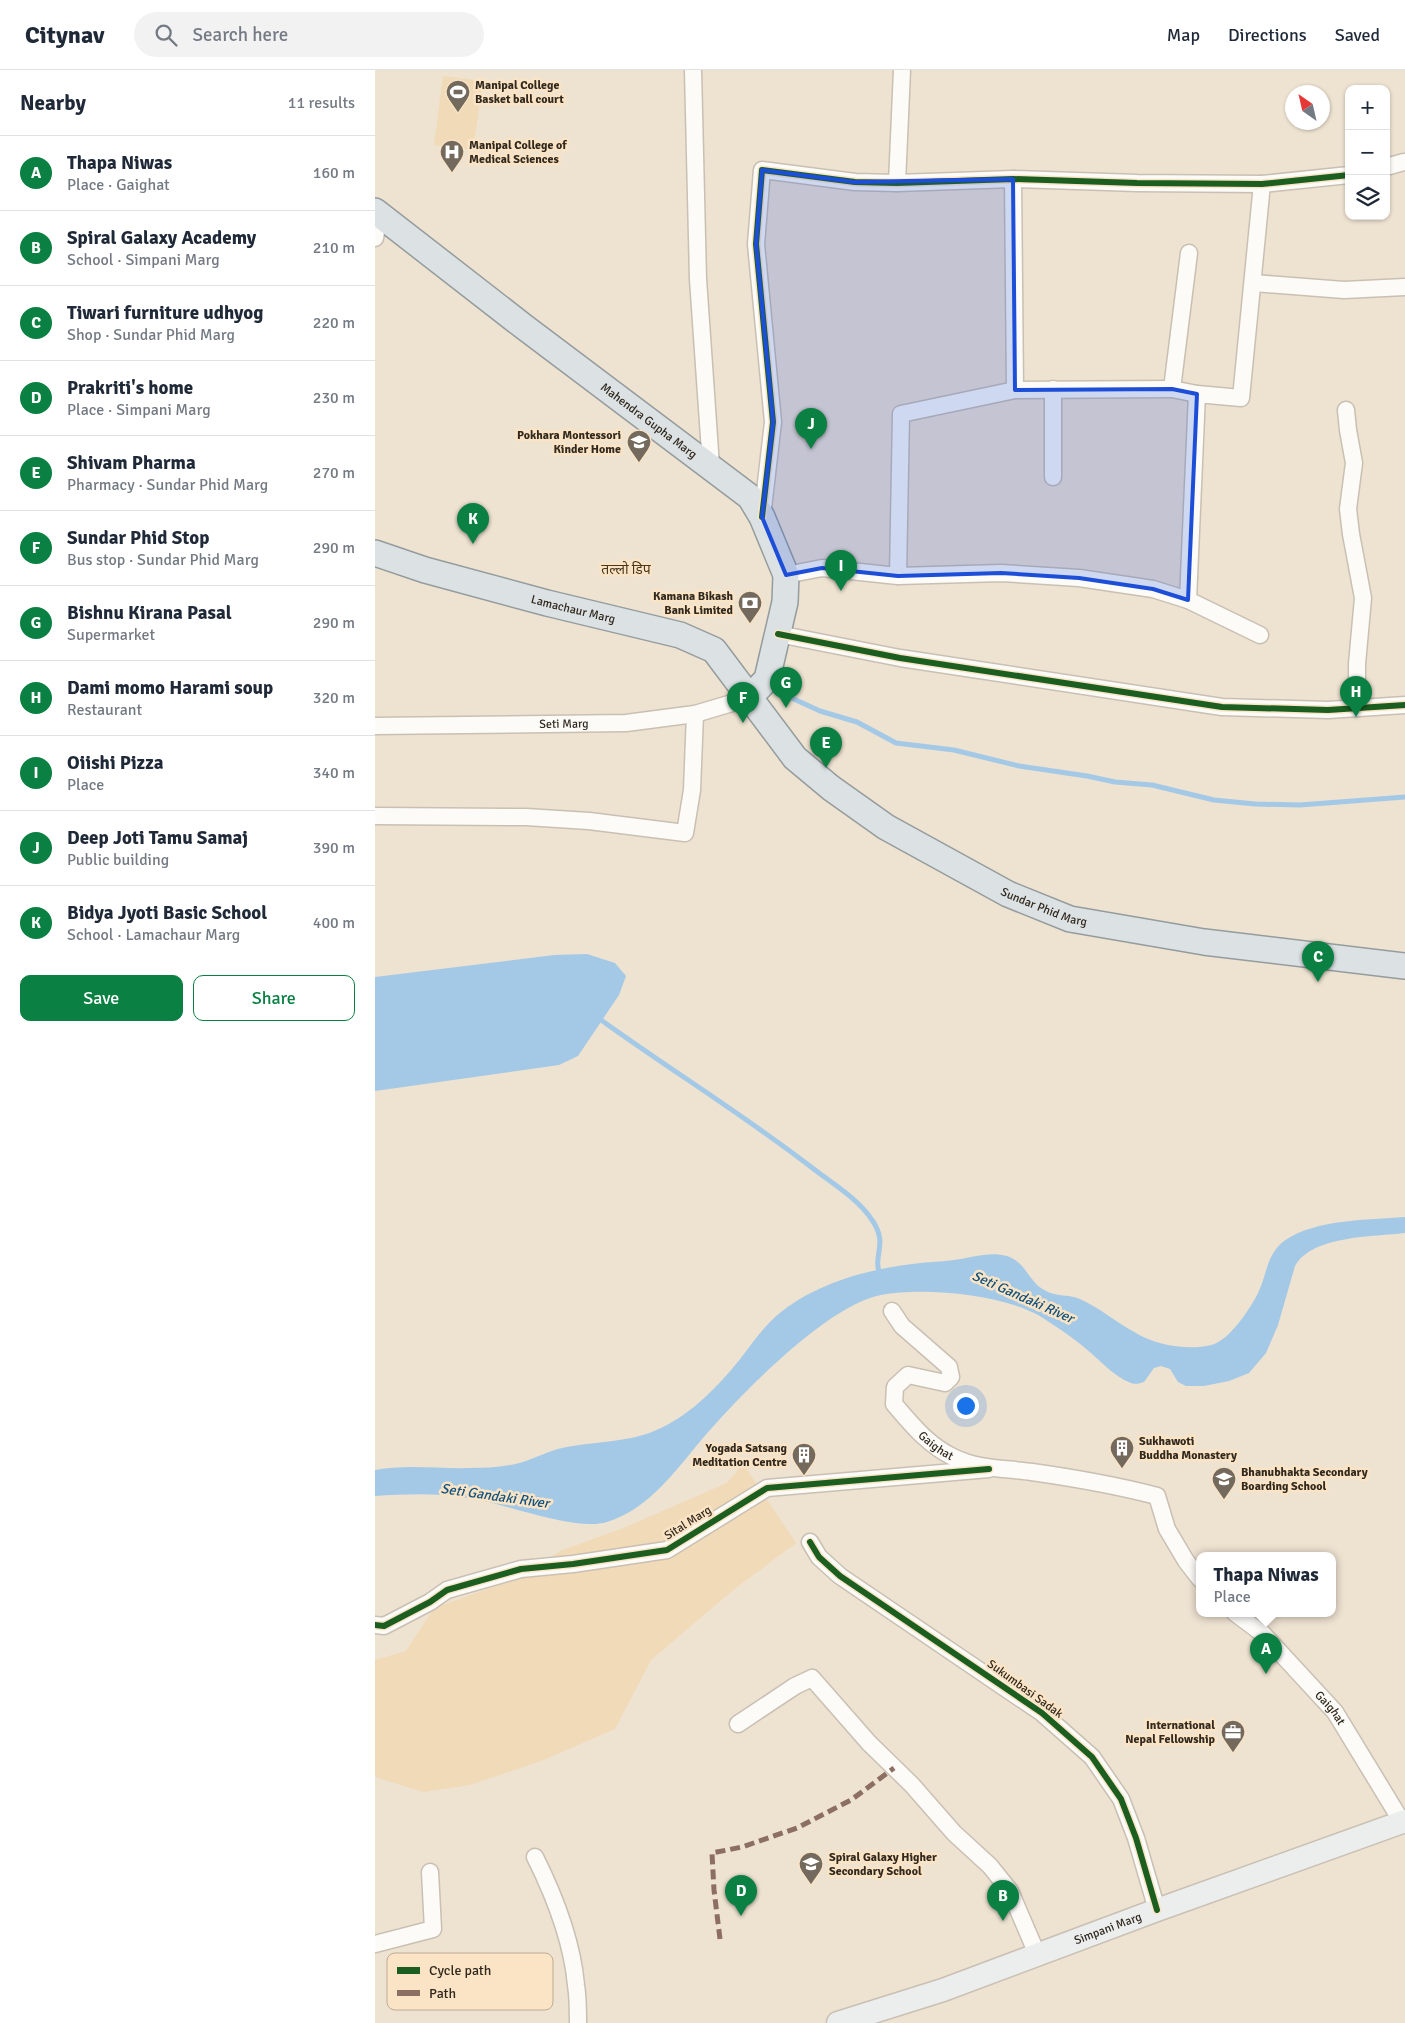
<!DOCTYPE html>
<html lang="en">
<head>
<meta charset="utf-8">
<style>
	:root { --surface:#fff; --page:#f2f2f3; --text:#1f2937; --muted:#747a83; --line:#e0e1e3; --accent:#0b8043 }
	body { margin:0; font-family:Signika,"Noto Sans Devanagari",sans-serif; background:var(--page); color:var(--text) }
	.controls { position:absolute; right:15px; top:15px; display:grid; overflow:hidden; border-radius:10px; box-shadow:0 1px 4px #0004 }
	.controls button { width:45px; height:45px; display:grid; place-items:center; padding:0; border:0; border-bottom:1px solid var(--line); background:var(--surface); color:var(--text); font:25px sans-serif }
	.compass { position:absolute; left:910px; top:15px; width:45px; height:45px; border-radius:50%; background:var(--surface); box-shadow:0 1px 4px #0004; rotate:326deg }
	.you { position:absolute; left:590px; top:1335px; width:18px; height:18px; margin:-12px; border:4px solid #fff; border-radius:50%; background:#1a73e8; box-shadow:0 0 0 8px #1a73e833 }
	.badge { display:grid; place-items:center; width:32px; height:32px; border-radius:50%; background:var(--accent); color:#fff; font-size:16px; font-weight:700 }
	.pin { position:absolute; translate:-50% -41px; filter:drop-shadow(0 1px 2px #0008) }
	.pin::after { content:''; position:absolute; top:26px; width:18px; height:15px; background:inherit; clip-path:polygon(0 0,100% 0,50% 100%) }
	.popup { position:absolute; left:821px; top:1482px; width:140px; height:65px; box-sizing:border-box; display:grid; place-content:center; border-radius:10px; background:var(--surface); filter:drop-shadow(0 1px 4px #0005); font-size:16px; white-space:nowrap; color:var(--muted) }
	.popup b { font-size:19px; color:var(--text) }
	.popup::after { content:''; position:absolute; left:50%; top:100%; margin-left:-10px; border:10px solid transparent; border-top-color:var(--surface) }
	.list { margin:0; padding:0; list-style:none }
	h2 { display:flex; justify-content:space-between; align-items:center; height:65px; margin:0; padding:0 20px; font-size:21px }
	h2 small { font-size:16px; font-weight:400; color:var(--muted) }
	.list li { display:grid; grid-template-columns:32px 1fr auto; gap:15px; align-items:center; box-sizing:border-box; height:75px; padding:0 20px; border-top:1px solid var(--line) }
	.list b { display:block; font-size:19px; white-space:nowrap }
	.list p { margin:0; font-size:16px; white-space:nowrap; color:var(--muted) }
	.list em { font-size:16px; font-style:normal; color:var(--muted) }
	.actions { display:flex; gap:10px; padding:15px 20px }
	.actions a { flex:1; padding:11px 0; border:1px solid var(--accent); border-radius:10px; text-align:center; font-size:18px; color:var(--accent) }
	.actions .main { background:var(--accent); color:#fff }
	.icon { flex:none; width:28px; height:28px; fill:none; stroke:currentColor; stroke-width:2; stroke-linecap:round; stroke-linejoin:round }
	.map { position:relative; flex:none; width:1030px; height:1953px; overflow:hidden }
	header { display:flex; align-items:center; gap:30px; box-sizing:border-box; height:70px; padding:0 25px; background:var(--surface); border-bottom:1px solid var(--line) }
	header strong { font-size:24px }
	nav { display:flex; gap:28px; margin-inline-start:auto; font-size:18px }
	.search { width:350px; height:45px; background:var(--page); display:flex; align-items:center; gap:12px; box-sizing:border-box; padding:0 18px; border-radius:28px; color:var(--muted); font-size:19px }
	main { display:flex }
	aside { flex:1; background:var(--surface) }
	.map>svg:first-child { display:block }
	.green { fill:#f1dab8 }
	.water { fill:#a4c9e6 }
	.lines { fill:none; stroke-linecap:round; stroke-linejoin:round }
	.stream { stroke:#a4c9e6; stroke-width:5 }
	.minor-casing { stroke:#c9c0b3; stroke-width:19 }
	.secondary-casing { stroke:#c9c0b3; stroke-width:25 }
	.primary-casing { stroke:#959c9d; stroke-width:28 }
	.minor { stroke:#fcfbf8; stroke-width:16 }
	.secondary { stroke:#eceeee; stroke-width:22 }
	.primary { stroke:#dce1e4; stroke-width:25 }
	.quiet { stroke:#8d6e63; stroke-width:5; stroke-dasharray:10 5; stroke-linecap:butt }
	.cycleway-casing { stroke:#fae4c5; stroke-width:9 }
	.cycleway { stroke:#1b5e20; stroke-width:6 }
	.marked { fill:#1d4ed8; fill-opacity:0.2; stroke:#1d4ed8; stroke-width:4; stroke-linejoin:round }
	.labels { text-anchor:middle; dominant-baseline:central; stroke-width:5; stroke-linejoin:round; paint-order:stroke }
	.poi-label { font-size:12px; font-weight:bold; fill:#31291e; stroke:#fae4c5; text-anchor:start }
	.street-label { font-size:12px; fill:#31291e; stroke:#fae4c5 }
	.neighbourhood-label { font-size:14px; fill:#48371d; stroke:#fae4c5 }
	.water-label { font-size:14px; font-style:italic; fill:#10517f; stroke:#fae4c5 }
	.key { fill:#fae4c5; stroke:#beac93; stroke-width:1 }
	.key-label { font-size:14px; fill:#31291e }
</style>
</head>
<body>
<header>
<strong>Citynav</strong>
<div class="search"><svg class="icon" aria-label="search" viewBox="0 0 24 24"><circle cx="10" cy="10" r="6"/><path d="M15 15l6 6"/></svg>Search here</div>
<nav><a>Map</a><a>Directions</a><a>Saved</a></nav>
</header>
<main>
<aside>
<h2>Nearby<small>11 results</small></h2>
<ul class="list">
<li><span class="badge">A</span><div><b>Thapa Niwas</b><p>Place · Gaighat</p></div><em>160 m</em></li>
<li><span class="badge">B</span><div><b>Spiral Galaxy Academy</b><p>School · Simpani Marg</p></div><em>210 m</em></li>
<li><span class="badge">C</span><div><b>Tiwari furniture udhyog</b><p>Shop · Sundar Phid Marg</p></div><em>220 m</em></li>
<li><span class="badge">D</span><div><b>Prakriti's home</b><p>Place · Simpani Marg</p></div><em>230 m</em></li>
<li><span class="badge">E</span><div><b>Shivam Pharma</b><p>Pharmacy · Sundar Phid Marg</p></div><em>270 m</em></li>
<li><span class="badge">F</span><div><b>Sundar Phid Stop</b><p>Bus stop · Sundar Phid Marg</p></div><em>290 m</em></li>
<li><span class="badge">G</span><div><b>Bishnu Kirana Pasal</b><p>Supermarket</p></div><em>290 m</em></li>
<li><span class="badge">H</span><div><b>Dami momo Harami soup</b><p>Restaurant</p></div><em>320 m</em></li>
<li><span class="badge">I</span><div><b>Oiishi Pizza</b><p>Place</p></div><em>340 m</em></li>
<li><span class="badge">J</span><div><b>Deep Joti Tamu Samaj</b><p>Public building</p></div><em>390 m</em></li>
<li><span class="badge">K</span><div><b>Bidya Jyoti Basic School</b><p>School · Lamachaur Marg</p></div><em>400 m</em></li>
</ul>
<div class="actions"><a class="main">Save</a><a>Share</a></div>
</aside>
<div class="map">
<svg width="1030" height="1953" viewBox="0 0 1030 1953">
	<rect width="100%" height="100%" fill="#eee2d1"/>
	<g class="green">
		<polygon points="68,6 108,11 98,80 59,75"/>
		<polygon points="368,1394 421,1473 357,1521 276,1590 240,1659 166,1691 95,1715 48,1722 0,1707 0,1590 31,1581 59,1538 141,1509 185,1481 246,1459 352,1413"/>
	</g>
	<g class="water">
		<polygon points="212,884 240,893 251,906 244,925 203,986 184,995 0,1021 0,907 179,885"/>
		<path d="M1030,1147v16c-32,4 -92,2 -110,33l-17,59 -12,28 -17,20 -20,8 -25,5h-18l-8,-4 -8,-13 -9,-3 -7,2 -10,14c-4,1 -8,3 -13,1 -17,-6 -32,-24 -46,-35 -14,-12 -31,-23 -47,-33 -38,-21 -115,-28 -157,-20 -54,10 -142,101 -178,143 -27,32 -54,71 -96,84 -32,10 -102,-19 -139,-24 -30,-5 -62,-4 -93,-2v-26c31,-6 63,-1 95,-2 17,0 36,-1 53,-6 13,-4 25,-11 39,-14 33,-7 69,-5 99,-20 32,-15 58,-43 80,-70 9,-12 19,-26 30,-37 36,-35 92,-51 141,-57 14,-2 28,-2 42,-4 17,-2 35,-9 53,-4 19,6 22,27 39,35 10,6 23,3 34,8 20,9 37,24 56,34 20,12 52,18 75,12 18,-4 39,-36 47,-52 9,-18 8,-38 26,-52 31,-22 84,-21 121,-24z"/>
	</g>
	<g class="lines">
		<g class="stream">
			<polyline points="410,625 445,641 482,652 521,673 579,680 644,696 712,706 740,712 777,715 839,730 880,734 925,735 1030,727"/>
			<path d="M226,950c71,51 146,97 214,150 20,15 44,30 57,50 17,24 0,36 8,54"/>
		</g>
		<defs>
			<g id="minor">
				<polyline points="318,0 323,209 336,396"/>
				<polyline points="1011,97 1029,92"/>
				<polyline points="638,109 640,320 797,319"/>
				<polyline points="522,113 527,0"/>
				<polyline points="0,168 4,145"/>
				<polyline points="814,183 797,319 822,324"/>
				<polyline points="879,213 969,220 1030,217"/>
				<polyline points="971,340 973,360 979,393 973,439 976,464 988,528 982,594 982,638"/>
				<polyline points="678,407 678,319"/>
				<polyline points="387,447 398,352 381,174 387,100 480,112 522,113 638,109 762,113 887,114 974,105"/>
				<polyline points="411,505 447,498 523,506 626,503 704,508 778,519 813,530 885,565"/>
				<polyline points="523,506 526,344 640,320"/>
				<polyline points="813,530 822,324 866,328 887,114"/>
				<polyline points="403,564 525,588 847,637 953,640 1030,635"/>
				<path id="s1" d="M0,656l251,-3 69,-9 54,-16"/>
				<polyline points="0,746 151,747 214,751 310,763 317,720 320,644"/>
				<path id="s2" d="M517,1241l10,15 47,41 2,10 -6,6 -37,-8 -13,12 -1,17c18,21 34,41 59,53 26,13 52,11 79,15 42,6 83,13 125,24l10,33 19,32 14,18"/>
				<polyline points="435,1472 444,1487 465,1506 667,1643 717,1687 746,1729 761,1768 782,1840"/>
				<path id="s3" d="M860,1543l28,21 72,78 67,110"/>
				<polyline points="0,1555 9,1556 55,1532 72,1520 146,1499 198,1494 292,1480 392,1418 614,1399"/>
				<polyline points="363,1654 420,1616 437,1608 494,1673 537,1715 579,1763 615,1796 635,1821 662,1884"/>
				<path d="M160,1787c20,40 37,83 41,128 2,12 2,25 2,38"/>
				<polyline points="0,1874 58,1859 55,1802"/>
			</g>
			<g id="secondary">
				<path id="s4" d="M463,1953l105,-33 214,-80 248,-89"/>
			</g>
			<g id="primary">
				<path id="s5" d="M0,141l148,115 227,171 12,20 24,58 -1,27 -18,77 -18,19"/>
				<path id="s6" d="M0,483l50,17 122,33 133,32 34,15 81,108 36,30 55,39 122,67 62,25 134,23 201,24"/>
			</g>
		</defs>
		<use href="#minor" class="minor-casing"/>
		<use href="#secondary" class="secondary-casing"/>
		<use href="#primary" class="primary-casing"/>
		<use href="#minor" class="minor"/>
		<use href="#secondary" class="secondary"/>
		<use href="#primary" class="primary"/>
		<polyline class="quiet" points="345,1869 339,1820 337,1783 367,1777 422,1758 476,1730 519,1698"/>
		<defs>
			<g id="cycleway">
				<polyline points="387,447 398,352 381,174 387,100 480,112 522,113 638,109 762,113 887,114 974,105"/>
				<polyline points="403,564 525,588 847,637 953,640 1030,635"/>
				<polyline points="435,1472 444,1487 465,1506 667,1643 717,1687 746,1729 761,1768 782,1840"/>
				<polyline points="0,1555 9,1556 55,1532 72,1520 146,1499 198,1494 292,1480 392,1418 614,1399"/>
			</g>
		</defs>
		<use href="#cycleway" class="cycleway-casing"/>
		<use href="#cycleway" class="cycleway"/>
	</g>
	<path class="marked" d="M387,100l93,12 158,-3 2,211 157,-1 25,5 -9,206 -35,-11 -74,-11 -78,-5 -103,3 -76,-8 -36,7 -24,-58 11,-95 -17,-178z"/>
	<defs>
		<symbol id="stadium-pin" viewBox="-11 -11 22 30"><path d="M0 17L-7.5 6A9.5 9.5 0 1 1 7.5 6Z" fill="#736a5d" stroke="#fae4c5"/><path d="M0-5a6.5 5 0 1 0 0 10a6.5 5 0 1 0 0-10ZM-3.5-1.8h7v3.6h-7Z" fill="#fff"/></symbol>
		<symbol id="hospital-pin" viewBox="-11 -11 22 30"><path d="M0 17L-7.5 6A9.5 9.5 0 1 1 7.5 6Z" fill="#736a5d" stroke="#fae4c5"/><path d="M-5-5h3v3.5h4V-5h3V5h-3V1.5h-4V5h-3Z" fill="#fff"/></symbol>
		<symbol id="school-pin" viewBox="-11 -11 22 30"><path d="M0 17L-7.5 6A9.5 9.5 0 1 1 7.5 6Z" fill="#736a5d" stroke="#fae4c5"/><path d="M0-5L7-2L0 1L-7-2ZM-4 1L0 2.5L4 1V4Q0 6-4 4Z" fill="#fff"/></symbol>
		<symbol id="bank-pin" viewBox="-11 -11 22 30"><path d="M0 17L-7.5 6A9.5 9.5 0 1 1 7.5 6Z" fill="#736a5d" stroke="#fae4c5"/><path d="M-6-4H6V4H-6ZM0-2.3a2.3 2.3 0 1 0 0 4.6a2.3 2.3 0 1 0 0-4.6Z" fill="#fff"/></symbol>
		<symbol id="building-pin" viewBox="-11 -11 22 30"><path d="M0 17L-7.5 6A9.5 9.5 0 1 1 7.5 6Z" fill="#736a5d" stroke="#fae4c5"/><path d="M-4-6H4V6H1V3H-1V6H-4ZM-2.5-4.3h1.7v1.8h-1.7ZM.8-4.3h1.7v1.8H.8ZM-2.5-1h1.7V.8h-1.7ZM.8-1h1.7V.8H.8Z" fill="#fff"/></symbol>
		<symbol id="office-pin" viewBox="-11 -11 22 30"><path d="M0 17L-7.5 6A9.5 9.5 0 1 1 7.5 6Z" fill="#736a5d" stroke="#fae4c5"/><path d="M-6-3h4V-5.5h4V-3h4V5H-6ZM-1-4.5V-3h2v-1.5ZM-6 0V1H6V0Z" fill="#fff"/></symbol>
	</defs>
	<g fill-rule="evenodd">
		<use href="#stadium-pin" x="69" y="8" width="28" height="38"/>
		<use href="#hospital-pin" x="63" y="68" width="28" height="38"/>
		<use href="#school-pin" x="250" y="358" width="28" height="38"/>
		<use href="#bank-pin" x="361" y="519" width="28" height="38"/>
		<use href="#building-pin" x="733" y="1364" width="28" height="38"/>
		<use href="#building-pin" x="415" y="1371" width="28" height="38"/>
		<use href="#school-pin" x="835" y="1395" width="28" height="38"/>
		<use href="#office-pin" x="844" y="1648" width="28" height="38"/>
		<use href="#school-pin" x="422" y="1780" width="28" height="38"/>
	</g>
	<g class="labels">
		<g class="poi-label">
			<text x="100" y="15">Manipal College<tspan x="100" dy="14">Basket ball court</tspan></text>
			<text x="94" y="75">Manipal College of<tspan x="94" dy="14">Medical Sciences</tspan></text>
			<text x="246" y="365" text-anchor="end">Pokhara Montessori<tspan x="246" dy="14">Kinder Home</tspan></text>
			<text x="358" y="526" text-anchor="end">Kamana Bikash<tspan x="358" dy="14">Bank Limited</tspan></text>
			<text x="764" y="1371">Sukhawoti<tspan x="764" dy="14">Buddha Monastery</tspan></text>
			<text x="412" y="1378" text-anchor="end">Yogada Satsang<tspan x="412" dy="14">Meditation Centre</tspan></text>
			<text x="866" y="1402">Bhanubhakta Secondary<tspan x="866" dy="14">Boarding School</tspan></text>
			<text x="840" y="1655" text-anchor="end">International<tspan x="840" dy="14">Nepal Fellowship</tspan></text>
			<text x="454" y="1787">Spiral Galaxy Higher<tspan x="454" dy="14">Secondary School</tspan></text>
		</g>
		<g class="street-label">
			<text stroke="none"><textPath href="#s5" startOffset="345">Mahendra Gupha Marg</textPath></text>
			<text stroke="none"><textPath href="#s6" startOffset="206">Lamachaur Marg</textPath></text>
			<text stroke="none"><textPath href="#s1" startOffset="189">Seti Marg</textPath></text>
			<text stroke="none"><textPath href="#s6" startOffset="780">Sundar Phid Marg</textPath></text>
			<text stroke="none"><textPath href="#s2" startOffset="231">Gaighat</textPath></text>
			<text transform="translate(313 1453) rotate(-32)">Sital Marg</text>
			<text transform="translate(650 1619) rotate(36)">Sukumbasi Sadak</text>
			<text stroke="none"><textPath href="#s3" startOffset="135">Gaighat</textPath></text>
			<text stroke="none"><textPath href="#s4" startOffset="286">Simpani Marg</textPath></text>
		</g>
		<g class="neighbourhood-label">
			<text x="251" y="499">तल्लो डिप</text>
		</g>
		<g class="water-label">
			<text transform="translate(648 1227) rotate(24)">Seti Gandaki River</text>
			<text transform="translate(120 1426) rotate(8)">Seti Gandaki River</text>
		</g>
	</g>
	<rect x="12" y="1883" width="166" height="57" rx="8" class="key"/>
	<rect x="22" y="1897" width="23" height="7" fill="#1b5e20"/>
	<rect x="22" y="1920" width="23" height="6" fill="#8d6e63"/>
	<g class="key-label">
		<text x="54" y="1905">Cycle path</text>
		<text x="54" y="1928">Path</text>
	</g>
</svg>
<div class="controls">
<button>+</button>
<button>−</button>
<button><svg class="icon" aria-label="layers" viewBox="0 0 24 24"><path d="M12 4l9 5-9 5-9-5zM3 14l9 5 9-5"/></svg></button>
</div>
<svg class="compass" viewBox="-18 -18 36 36"><path d="M0-13l5 13h-10z" fill="#e53935"/><path d="M0 13l5-13h-10z" fill="#747a83"/></svg>
<div class="you"></div>
<div class="pin badge" style="left:891px;top:1604px">A</div>
<div class="popup"><b>Thapa Niwas</b>Place</div>
<div class="pin badge" style="left:628px;top:1851px">B</div>
<div class="pin badge" style="left:943px;top:912px">C</div>
<div class="pin badge" style="left:366px;top:1846px">D</div>
<div class="pin badge" style="left:451px;top:698px">E</div>
<div class="pin badge" style="left:368px;top:653px">F</div>
<div class="pin badge" style="left:411px;top:638px">G</div>
<div class="pin badge" style="left:981px;top:647px">H</div>
<div class="pin badge" style="left:466px;top:521px">I</div>
<div class="pin badge" style="left:436px;top:379px">J</div>
<div class="pin badge" style="left:98px;top:474px">K</div>
</div>
</main>
</body>
</html>
